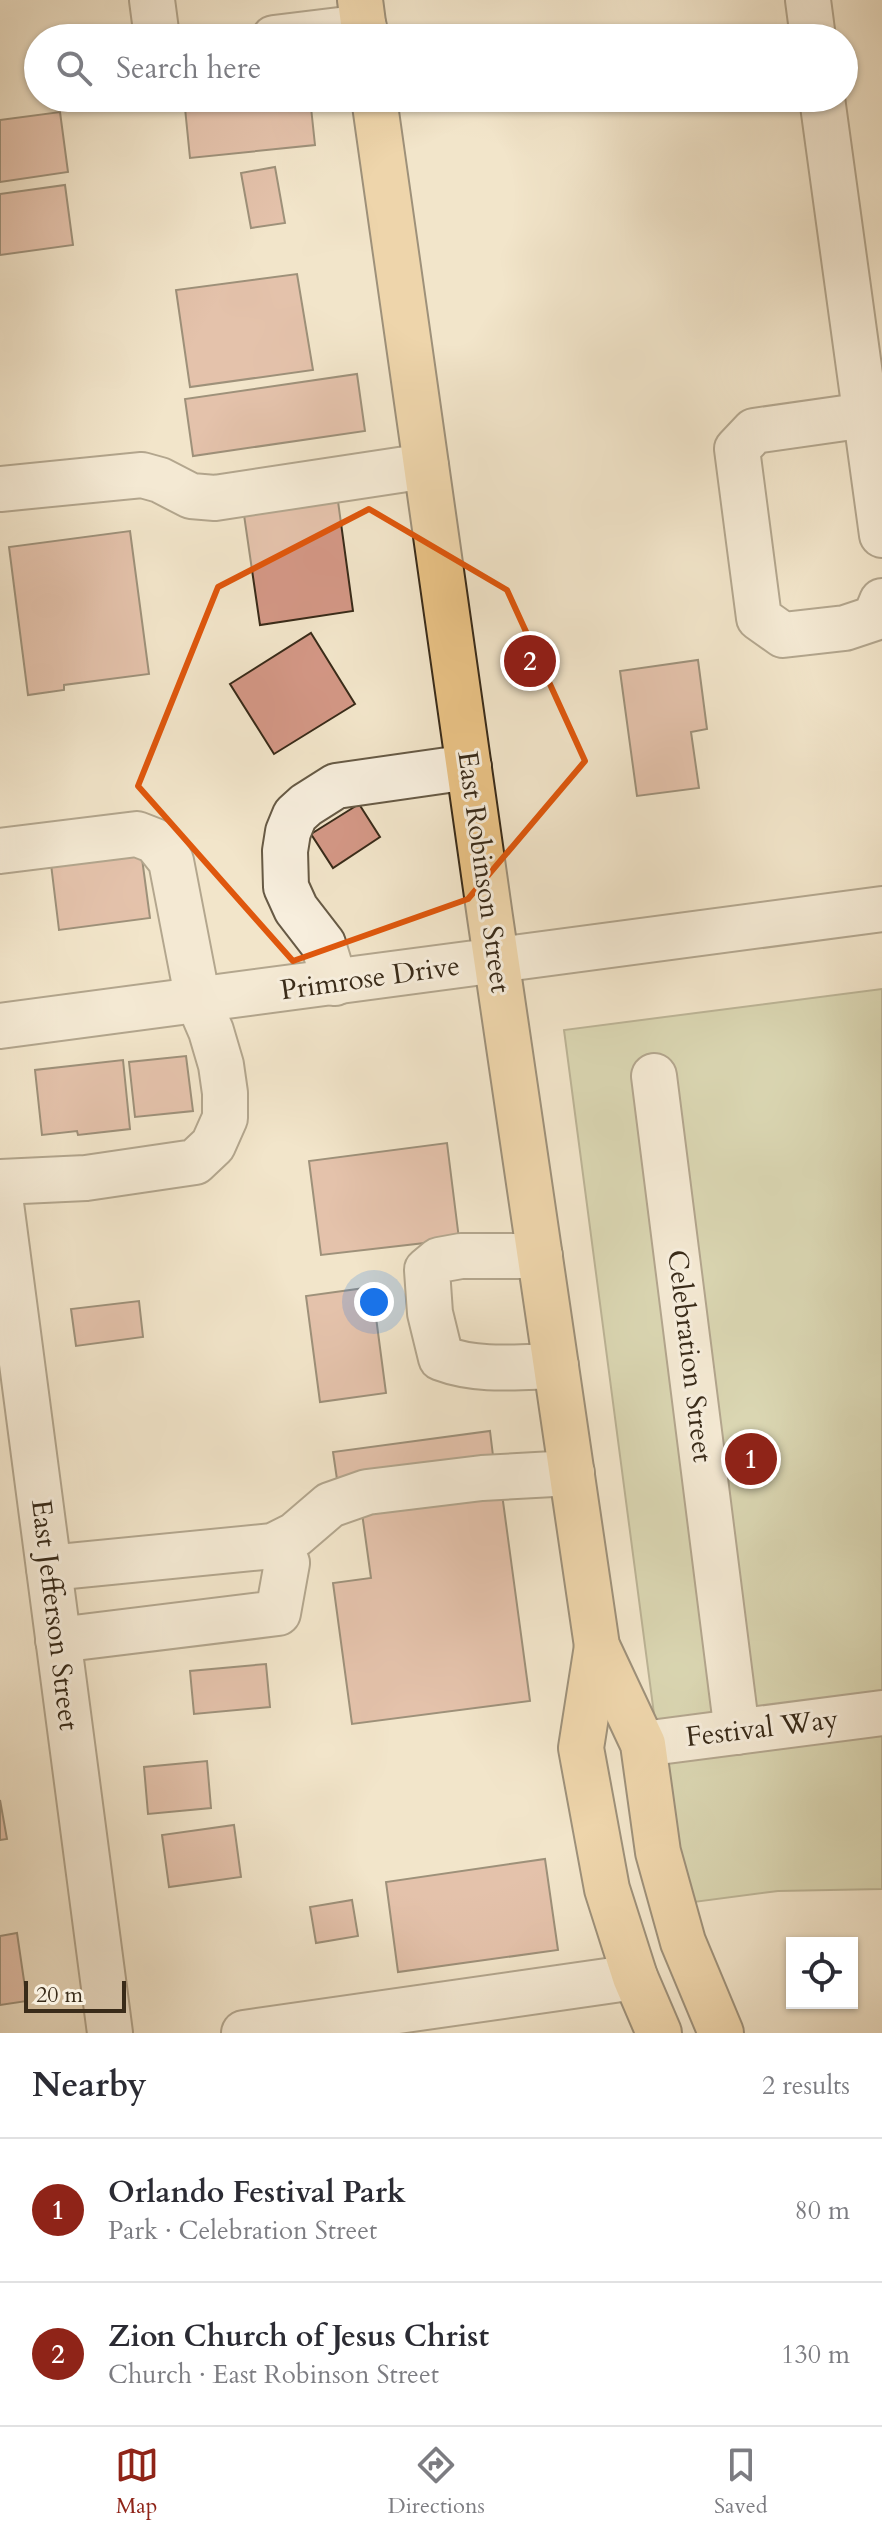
<!DOCTYPE html>
<html lang="en">
<head>
<meta charset="utf-8">
<style>
	:root { --surface:#fff; --page:#f7f7f7; --text:#2b2b33; --muted:#7c7c81; --line:#e1e1e2; --accent:#8f2418 }
	body { margin:0; font-family:Cardo,serif; background:var(--page); color:var(--text) }
	.controls { position:absolute; right:24px; bottom:24px; display:grid; overflow:hidden; border-radius:0px; box-shadow:0 2px 6px #0004 }
	.controls button { width:72px; height:72px; display:grid; place-items:center; padding:0; border:0; border-bottom:2px solid var(--line); background:var(--surface); color:var(--text); font:40px sans-serif }
	.scale { position:absolute; left:24px; bottom:20px; width:102px; box-sizing:border-box; padding-left:8px; border:4px solid #392b19; border-top:0; font-size:22px; line-height:28px; white-space:nowrap; color:#392b19; -webkit-text-stroke:6px #f7eedd; paint-order:stroke }
	.you { position:absolute; left:374px; top:1302px; width:28px; height:28px; margin:-20px; border:6px solid #fff; border-radius:50%; background:#1a73e8; box-shadow:0 0 0 12px #1a73e833 }
	.badge { display:grid; place-items:center; width:52px; height:52px; border-radius:50%; background:var(--accent); color:#fff; font-size:26px; font-weight:700 }
	.pin { position:absolute; translate:-50% -50%; border:4px solid #fff; box-shadow:0 2px 8px #0006 }
	.list { margin:0; padding:0; list-style:none }
	h2 { display:flex; justify-content:space-between; align-items:center; height:104px; margin:0; padding:0 32px; font-size:34px }
	h2 small { font-size:26px; font-weight:400; color:var(--muted) }
	.list li { display:grid; grid-template-columns:52px 1fr auto; gap:24px; align-items:center; box-sizing:border-box; height:144px; padding:0 32px; border-top:2px solid var(--line) }
	.list b { display:block; font-size:30px; white-space:nowrap }
	.list p { margin:0; font-size:26px; white-space:nowrap; color:var(--muted) }
	.list em { font-size:26px; font-style:normal; color:var(--muted) }
	.icon { flex:none; width:44px; height:44px; fill:none; stroke:currentColor; stroke-width:2; stroke-linecap:round; stroke-linejoin:round }
	.map { position:relative; flex:none; width:882px; height:2033px; overflow:hidden }
	.search { position:absolute; background:var(--surface); box-shadow:0 2px 6px #0004; left:24px; right:24px; top:24px; height:88px; display:flex; align-items:center; gap:20px; box-sizing:border-box; padding:0 28px; border-radius:44px; color:var(--muted); font-size:30px }
	.sheet { height:392px; background:var(--surface) }
	nav { display:flex; justify-content:space-around; align-items:center; box-sizing:border-box; height:112px; border-top:2px solid var(--line); background:var(--surface); font-size:22px; color:var(--muted) }
	nav a { display:grid; justify-items:center; gap:4px }
	nav .on { color:var(--accent) }
	.map>svg:first-child { display:block }
	.green { fill:#bdc495; stroke:#7b7857; stroke-width:2 }
	.building { fill:#d39785; stroke:#392b19; stroke-width:2 }
	.lines { fill:none; stroke-linecap:round; stroke-linejoin:round }
	.minor-casing { stroke:#675a45; stroke-width:48 }
	.major-casing { stroke:#392b19; stroke-width:48 }
	.minor { stroke:#f7eedd; stroke-width:44 }
	.major { stroke:#e9c285; stroke-width:44 }
	.marked { fill:none; stroke:#df570d; stroke-width:6; stroke-linejoin:round }
	.labels { text-anchor:middle; dominant-baseline:central; stroke-width:6; stroke-linejoin:round; paint-order:stroke }
	.street-label { font-size:28px; fill:#392b19; stroke:#f7eedd }
</style>
</head>
<body>
<div class="map">
<svg width="882" height="2033" viewBox="0 0 882 2033">
	<rect width="100%" height="100%" fill="#f2e5ca"/>
	<filter id="stains"><feTurbulence type="fractalNoise" baseFrequency=".0025" numOctaves="4"/><feColorMatrix values="0 0 0 0 .2 0 0 0 0 .09 0 0 0 0 .02 0 0 0 .5 -.17"/></filter>
	<radialGradient id="worn" r=".72"><stop offset=".6" stop-color="#630" stop-opacity="0"/><stop offset="1" stop-color="#630" stop-opacity=".3"/></radialGradient>
	<polygon class="green" points="882,989 882,1889 778,1891 679,1904 564,1030"/>
	<g class="building">
		<polygon points="184,98 310,98 315,145 190,158"/>
		<polygon points="60,112 68,172 0,182 0,120"/>
		<polygon points="275,167 285,223 251,228 241,173"/>
		<polygon points="65,185 73,245 0,255 0,194"/>
		<polygon points="297,274 313,370 190,387 176,290"/>
		<polygon points="357,374 365,431 193,456 185,399"/>
		<polygon points="337,494 353,611 260,625 243,508"/>
		<polygon points="130,531 149,674 64,685 64,690 28,695 9,547"/>
		<polygon points="311,633 355,704 274,754 230,684"/>
		<polygon points="698,660 707,729 691,732 699,788 637,796 620,671"/>
		<polygon points="359,804 380,837 333,868 311,834"/>
		<polygon points="141,851 150,918 59,930 51,864"/>
		<polygon points="186,1056 193,1111 135,1117 129,1062"/>
		<polygon points="123,1060 130,1129 78,1135 77,1131 42,1135 35,1070"/>
		<polygon points="447,1143 459,1239 321,1255 309,1161"/>
		<polygon points="372,1287 386,1393 320,1402 306,1296"/>
		<polygon points="139,1301 143,1337 76,1346 71,1309"/>
		<polygon points="490,1431 494,1464 338,1486 333,1452"/>
		<polygon points="502,1494 530,1701 352,1724 333,1583 371,1578 362,1513"/>
		<polygon points="266,1664 270,1707 194,1714 190,1671"/>
		<polygon points="207,1761 211,1808 148,1814 144,1767"/>
		<polygon points="0,1800 7,1839 0,1840"/>
		<polygon points="234,1825 241,1877 169,1887 162,1835"/>
		<polygon points="545,1859 558,1950 398,1972 386,1882"/>
		<polygon points="352,1900 358,1936 316,1943 310,1907"/>
		<polygon points="17,1933 27,2001 0,2005 0,1936"/>
	</g>
	<g class="lines">
		<defs>
			<g id="minor">
				<polyline points="152,0 157,38"/>
				<polyline points="808,0 813,38"/>
				<polyline points="274,38 364,27"/>
				<polyline points="822,98 882,535"/>
				<polyline points="866,415 754,431 737,449 759,618 783,635 845,628 875,618 882,601"/>
				<polyline points="0,489 142,475 160,480 191,496 215,498 426,466"/>
				<polyline points="0,851 137,834 155,841 171,861 198,1001 211,1031 221,1065 225,1093 225,1118 213,1145 195,1162 86,1178 0,1182"/>
				<polyline points="335,983 323,944 296,909 286,887 285,851 288,832 295,815 306,805 336,786 469,767"/>
				<polyline points="0,1026 882,909"/>
				<polyline points="654,1076 737,1732"/>
				<polyline points="0,1196 110,2033"/>
				<path d="M540,1256h-79l-22,4 -12,10 3,43 11,45c37,14 77,9 115,8"/>
				<polyline points="49,1568 273,1546 295,1535 330,1505 367,1492 482,1478 572,1473"/>
				<polyline points="58,1640 278,1613 287,1563 273,1546"/>
				<polyline points="643,1744 882,1713"/>
				<polyline points="244,2033 635,1977"/>
			</g>
			<g id="major">
				<polyline points="360,0 365,38"/>
				<polyline points="374,98 490,917 597,1646 643,1744 658,1852 683,1942 721,2033"/>
				<polyline points="597,1646 581,1748 607,1889 635,1977 659,2033"/>
			</g>
		</defs>
		<use href="#minor" class="minor-casing"/>
		<use href="#major" class="major-casing"/>
		<use href="#minor" class="minor"/>
		<use href="#major" class="major"/>
	</g>
	<path d="M0 0H882V2033H0ZM369,509l138,81 78,171 -117,138 -175,62 -155,-175 80,-199z" fill="#f2e5ca" fill-opacity=".55" fill-rule="evenodd"/>
	<path class="marked" d="M369,509l138,81 78,171 -117,138 -175,62 -155,-175 80,-199z"/>
	<g class="labels">
		<g class="street-label">
			<text transform="translate(484 872) rotate(82)">East Robinson Street</text>
			<text transform="translate(370 978) rotate(-8)">Primrose Drive</text>
			<text transform="translate(690 1356) rotate(83)">Celebration Street</text>
			<text transform="translate(55 1615) rotate(83)">East Jefferson Street</text>
			<text transform="translate(762 1728) rotate(-7)">Festival Way</text>
		</g>
	</g>
	<rect width="100%" height="100%" filter="url(#stains)"/>
	<rect width="100%" height="100%" fill="url(#worn)"/>
</svg>
<div class="controls">
<button><svg class="icon" aria-label="locate" viewBox="0 0 24 24"><circle cx="12" cy="12" r="6"/><path d="M12 2v4M12 18v4M2 12h4M18 12h4"/></svg></button>
</div>
<div class="scale">20 m</div>
<div class="you"></div>
<div class="pin badge" style="left:751px;top:1459px">1</div>
<div class="pin badge" style="left:530px;top:661px">2</div>
<div class="search"><svg class="icon" aria-label="search" viewBox="0 0 24 24"><circle cx="10" cy="10" r="6"/><path d="M15 15l6 6"/></svg>Search here</div>
</div>
<section class="sheet">
<h2>Nearby<small>2 results</small></h2>
<ul class="list">
<li><span class="badge">1</span><div><b>Orlando Festival Park</b><p>Park · Celebration Street</p></div><em>80 m</em></li>
<li><span class="badge">2</span><div><b>Zion Church of Jesus Christ</b><p>Church · East Robinson Street</p></div><em>130 m</em></li>
</ul>
</section>
<nav>
<a class="on"><svg class="icon" aria-label="map" viewBox="0 0 24 24"><path d="M3 6l6-2 6 2 6-2v14l-6 2-6-2-6 2zM9 4v14M15 6v14"/></svg>Map</a>
<a><svg class="icon" aria-label="directions" viewBox="0 0 24 24"><path d="M12 3l9 9-9 9-9-9zM9 14v-3h6M13 9l2 2-2 2"/></svg>Directions</a>
<a><svg class="icon" aria-label="saved" viewBox="0 0 24 24"><path d="M7 4h10v16l-5-4-5 4z"/></svg>Saved</a>
</nav>
</body>
</html>
